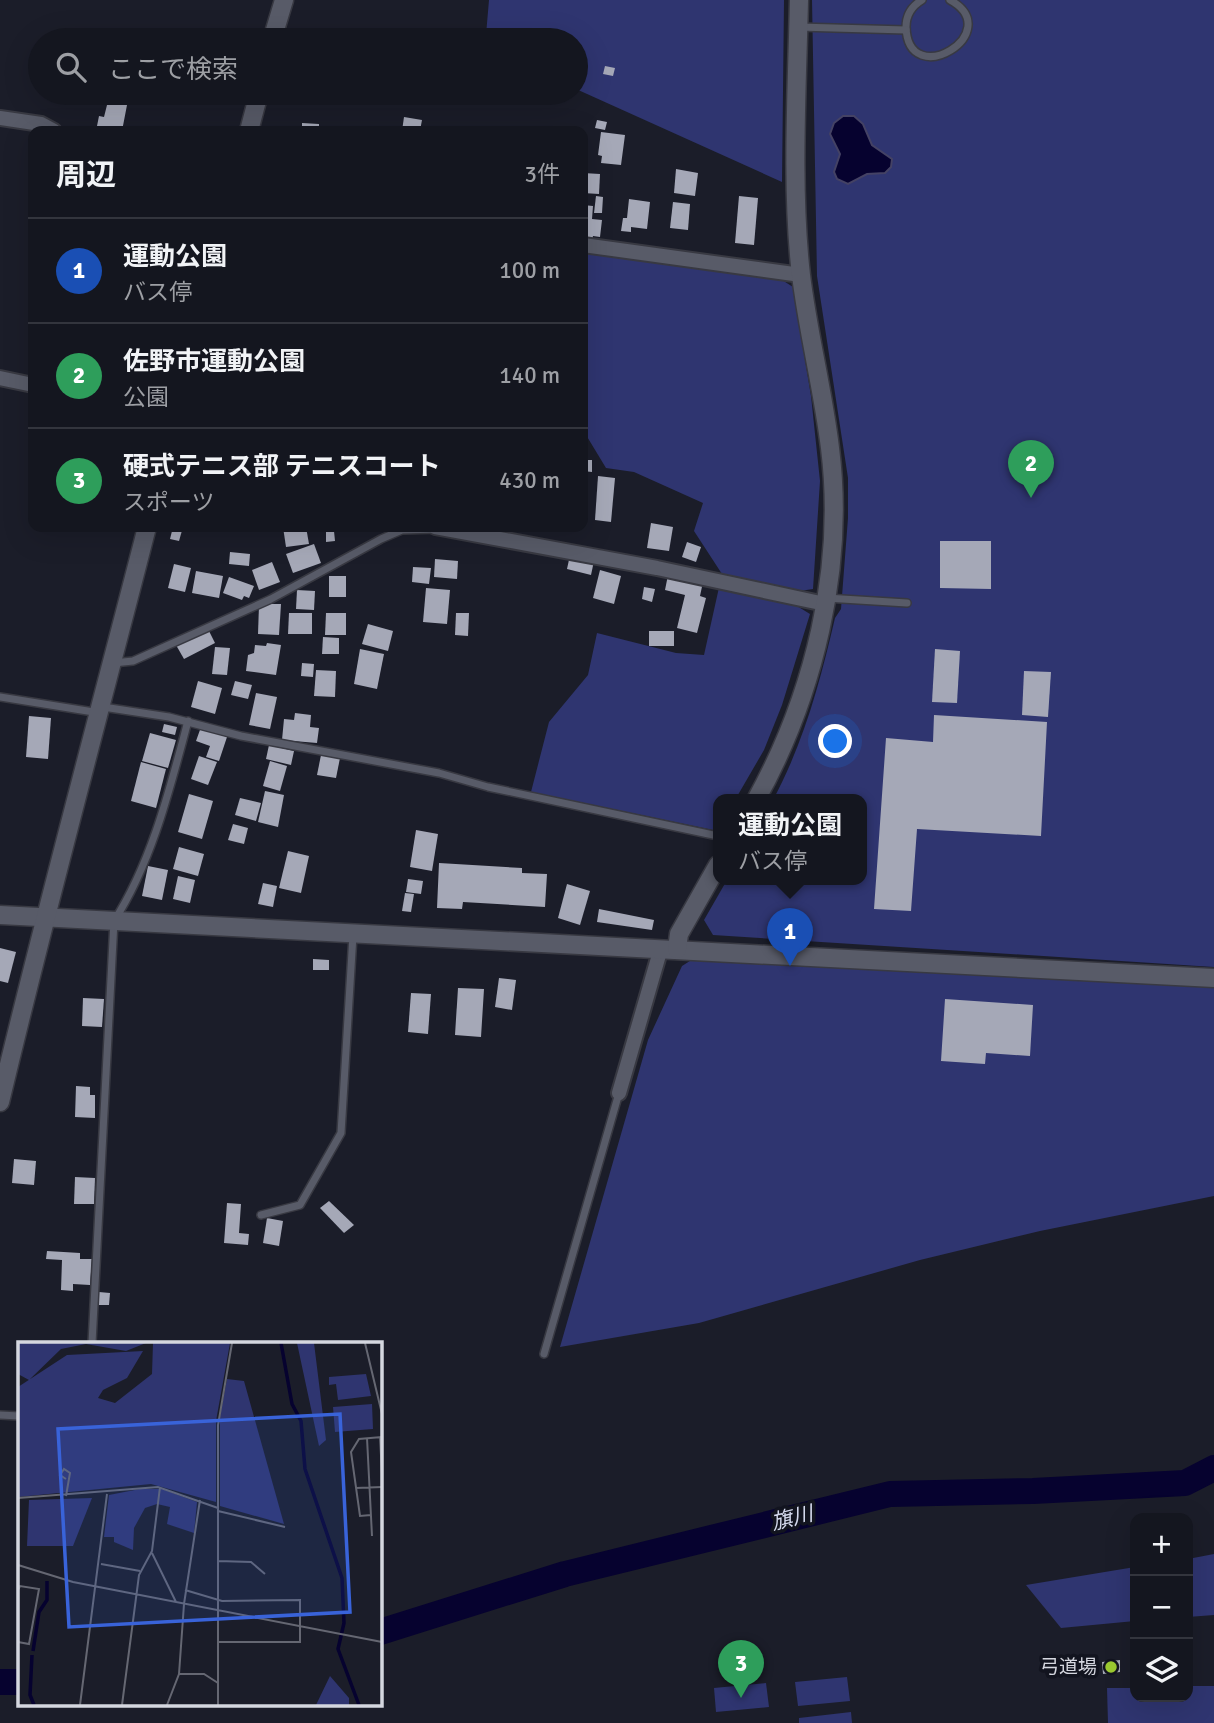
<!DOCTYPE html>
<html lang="ja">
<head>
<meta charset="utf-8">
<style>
	:root { --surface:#14161f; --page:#21232c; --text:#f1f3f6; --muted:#9d9fa4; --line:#33353d; --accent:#9cca31 }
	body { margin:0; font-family:Signika,"Noto Sans JP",sans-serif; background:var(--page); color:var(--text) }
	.controls { position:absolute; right:21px; bottom:21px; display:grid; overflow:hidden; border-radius:14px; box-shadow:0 7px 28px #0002 }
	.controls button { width:63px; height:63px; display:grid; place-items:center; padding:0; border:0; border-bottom:2px solid var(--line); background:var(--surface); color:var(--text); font:35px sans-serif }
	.you { position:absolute; left:836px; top:742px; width:24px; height:24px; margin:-18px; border:5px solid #fff; border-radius:50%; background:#1a73e8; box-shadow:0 0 0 10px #1a73e833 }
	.badge { display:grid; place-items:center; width:46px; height:46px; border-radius:50%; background:var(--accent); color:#fff; font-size:23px; font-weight:700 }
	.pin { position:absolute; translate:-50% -58px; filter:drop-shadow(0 2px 4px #0008) }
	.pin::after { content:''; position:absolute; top:37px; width:24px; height:21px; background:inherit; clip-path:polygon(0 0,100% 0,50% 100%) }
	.popup { position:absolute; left:713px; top:794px; width:154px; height:91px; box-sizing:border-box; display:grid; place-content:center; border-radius:14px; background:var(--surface); filter:drop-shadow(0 2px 5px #0005); font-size:23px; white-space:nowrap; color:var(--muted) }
	.popup b { font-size:26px; color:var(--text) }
	.popup::after { content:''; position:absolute; left:50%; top:100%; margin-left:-14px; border:14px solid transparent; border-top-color:var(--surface) }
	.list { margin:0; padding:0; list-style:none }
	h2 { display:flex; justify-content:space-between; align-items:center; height:91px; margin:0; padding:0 28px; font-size:30px }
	h2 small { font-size:23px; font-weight:400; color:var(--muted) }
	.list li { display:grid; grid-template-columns:46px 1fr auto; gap:21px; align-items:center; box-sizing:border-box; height:105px; padding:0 28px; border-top:2px solid var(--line) }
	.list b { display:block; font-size:26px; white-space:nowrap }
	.list p { margin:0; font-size:23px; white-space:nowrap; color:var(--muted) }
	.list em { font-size:23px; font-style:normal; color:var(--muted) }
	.icon { flex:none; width:38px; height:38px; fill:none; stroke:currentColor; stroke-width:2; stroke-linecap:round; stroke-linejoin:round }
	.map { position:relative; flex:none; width:1214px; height:1723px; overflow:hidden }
	.search { position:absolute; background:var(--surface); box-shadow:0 7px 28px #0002; left:28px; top:28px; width:560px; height:77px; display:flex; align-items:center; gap:18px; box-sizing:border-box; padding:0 24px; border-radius:38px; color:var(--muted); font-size:26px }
	.panel { position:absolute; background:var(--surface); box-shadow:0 7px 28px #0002; left:28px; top:126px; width:560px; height:406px; border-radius:14px }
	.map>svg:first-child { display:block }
	.green { fill:#2f3570 }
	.water { fill:#06022f; stroke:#444264; stroke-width:2 }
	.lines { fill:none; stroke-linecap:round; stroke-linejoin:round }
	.river { stroke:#06022f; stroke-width:26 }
	.building { fill:#a5a8b7 }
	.service-casing { stroke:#383942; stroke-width:10 }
	.minor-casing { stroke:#383942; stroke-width:18 }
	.tertiary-casing { stroke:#383942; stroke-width:21 }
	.service { stroke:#585b68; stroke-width:7 }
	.minor { stroke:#585b68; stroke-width:14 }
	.tertiary { stroke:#585b68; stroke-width:18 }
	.poi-dot { fill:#9cca31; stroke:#12141f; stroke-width:2.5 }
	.labels { text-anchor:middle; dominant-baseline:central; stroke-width:7; stroke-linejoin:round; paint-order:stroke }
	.poi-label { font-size:19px; fill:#d5d7df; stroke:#12141f; text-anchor:end }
	.water-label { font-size:21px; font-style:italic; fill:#d4d9ed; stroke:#12141f }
	.inset-river { fill:none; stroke:#06022f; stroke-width:3.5 }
	.inset-road { fill:none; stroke:#656772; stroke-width:2 }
	.view { fill:#3963d9; fill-opacity:0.15; stroke:#3963d9; stroke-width:3.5 }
	.inset-edge { fill:none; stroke:#d5d7df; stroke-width:3.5 }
</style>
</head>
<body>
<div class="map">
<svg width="1214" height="1723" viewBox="0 0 1214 1723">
	<rect width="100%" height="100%" fill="#1b1d29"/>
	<g class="green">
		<polygon points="489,0 784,0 782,182 576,89 576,40 488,40 486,35"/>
		<path d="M812,0h402v967l-501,-32 -9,-15 23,-40h135v-80h-89c31,-58 47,-118 62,-182l6,-9 7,-91v-40l-31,-202z"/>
		<polygon points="583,251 782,280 793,287 811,396 820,481 813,589 800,591 797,606 810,614 782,705 764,750 735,800 718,800 718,826 713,830 531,792 549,722 588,675 597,633 676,653 704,655 722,574 694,531 703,503 634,472 606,468 583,430"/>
		<polygon points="693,959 1162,982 1214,987 1214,1196 1040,1231 920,1260 699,1323 560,1347 648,1040 682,966"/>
		<polygon points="1214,1554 1214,1615 1188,1617 1188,1559"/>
		<polygon points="1135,1567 1135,1621 1061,1628 1026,1585"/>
		<polygon points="847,1677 850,1701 798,1706 795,1682"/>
		<polygon points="766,1683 769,1707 716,1712 714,1688"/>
		<polygon points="1188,1686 1214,1686 1214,1723 1108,1723 1107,1688 1135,1688 1135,1697 1188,1697"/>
		<polygon points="851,1712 852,1723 799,1723 799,1718"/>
	</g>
	<polygon class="water" points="843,116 854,116 863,124 872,145 892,159 891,167 885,173 867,174 848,184 837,179 834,172 840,154 830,134 834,123"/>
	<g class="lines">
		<g class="river">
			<polyline points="380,1632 565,1574 890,1494 1033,1491 1185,1483 1214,1468"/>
			<polyline points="0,1682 19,1682"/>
		</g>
	</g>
	<g class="building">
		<polygon points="103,32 139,38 139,40 102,40"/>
		<polygon points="605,66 615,68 613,76 603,74"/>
		<polygon points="108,93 124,93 123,103 107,96"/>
		<polygon points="316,93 334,93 331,105 314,100"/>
		<polygon points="108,101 127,105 122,131 96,131 99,116 104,117"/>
		<polygon points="404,117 422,120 420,131 402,131"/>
		<polygon points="597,120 607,122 605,130 595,128"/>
		<polygon points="302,123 319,124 319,131 302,131"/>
		<polygon points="601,132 625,135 621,165 601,163 602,156 598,155"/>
		<polygon points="676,169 698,173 695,196 674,193"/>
		<polygon points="583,173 600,174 599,194 583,193"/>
		<polygon points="596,196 603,197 602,213 594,213"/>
		<polygon points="739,196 758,198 754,245 735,243"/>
		<polygon points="629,199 650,202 647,229 631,227 631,232 621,231 623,218 627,218"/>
		<polygon points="673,202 690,204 688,230 670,228"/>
		<polygon points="583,205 593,206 592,219 602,220 600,237 593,236 592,241 583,240"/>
		<polygon points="583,460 592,460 592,472 583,471"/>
		<polygon points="598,476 615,478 611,522 595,520"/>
		<polygon points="651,523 673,527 669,551 647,548"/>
		<polygon points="173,527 183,527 179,541 170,539"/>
		<polygon points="283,527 306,527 309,544 286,547"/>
		<polygon points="322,527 343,527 343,531 334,531 335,541 326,542 326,529"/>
		<polygon points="523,527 548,527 547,532"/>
		<polygon points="940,541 991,541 991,589 940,588"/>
		<polygon points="687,542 701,547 696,562 682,557"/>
		<polygon points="314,544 321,563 293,573 286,554"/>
		<polygon points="230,552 250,554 249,566 229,564"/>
		<polygon points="570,555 594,561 591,575 567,569"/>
		<polygon points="435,559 458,561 457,579 434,577"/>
		<polygon points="272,562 280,582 259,590 252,570"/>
		<polygon points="174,564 191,568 185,592 168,588"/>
		<polygon points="413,567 431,568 429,584 412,582"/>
		<polygon points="600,570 621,576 614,604 593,598"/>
		<polygon points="196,571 223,576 219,598 192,593"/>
		<polygon points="668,575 703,582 700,596 706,598 697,633 677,628 685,595 665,590"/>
		<rect x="329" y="576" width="17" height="21"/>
		<polygon points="229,577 254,586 249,598 244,596 242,600 223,593"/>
		<polygon points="644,587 655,589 652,602 642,599"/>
		<polygon points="426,588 450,590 447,624 423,622"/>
		<polygon points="297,590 315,591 314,610 296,609"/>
		<polygon points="268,604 281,604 279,635 258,634 259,605"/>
		<polygon points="289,613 312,613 312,634 288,634"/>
		<polygon points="326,613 346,613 346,635 325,635"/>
		<polygon points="456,613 469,613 468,636 455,635"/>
		<polygon points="368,624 393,631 388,651 362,644"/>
		<polygon points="208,629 215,643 184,659 176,645"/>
		<rect x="649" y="631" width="25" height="15"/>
		<polygon points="323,637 339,638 339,654 322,654"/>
		<polygon points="267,643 281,645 276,675 246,671 248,655 254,653 255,645 266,646"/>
		<polygon points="215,647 230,648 227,675 212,674"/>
		<polygon points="360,649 384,654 377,689 354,684"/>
		<polygon points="935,649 960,651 957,703 932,702"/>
		<polygon points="302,663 314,664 313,677 301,676"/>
		<polygon points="316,670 336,671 335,697 314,696"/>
		<polygon points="1024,671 1051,672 1048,717 1022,715"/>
		<polygon points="198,681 222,688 215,714 191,707"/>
		<polygon points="235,681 252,685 248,699 231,695"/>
		<polygon points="256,693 277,697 270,729 249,725"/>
		<polygon points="295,713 311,715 310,727 319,728 317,743 282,740 284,719 294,720"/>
		<polygon points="934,715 1047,722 1041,836 917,829 911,911 874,909 886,738 933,742"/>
		<polygon points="29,716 51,718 48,759 26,757"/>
		<polygon points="164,724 177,727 175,735 162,732"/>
		<polygon points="201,727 227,737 219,761 206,757 210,746 196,741"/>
		<polygon points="150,733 176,740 168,768 142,761"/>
		<polygon points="269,745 294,751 291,765 266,759"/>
		<polygon points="321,755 340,758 336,778 317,775"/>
		<polygon points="199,756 217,762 208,785 191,779"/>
		<polygon points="270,761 287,766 280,791 263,786"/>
		<polygon points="141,762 166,769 156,808 131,801"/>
		<polygon points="265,791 284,795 278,827 258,822"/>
		<polygon points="189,794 213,801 202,839 178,832"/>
		<polygon points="240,798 261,803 256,821 235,815"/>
		<polygon points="233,824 248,828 244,844 228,840"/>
		<polygon points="416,830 438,834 432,871 410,867"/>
		<polygon points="179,847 204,854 198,876 173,869"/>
		<polygon points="288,851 309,856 301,893 279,888"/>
		<polygon points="439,863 522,868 522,873 547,874 545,907 463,902 462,909 437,908"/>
		<polygon points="148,866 168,870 162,900 142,896"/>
		<polygon points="178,876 195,880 190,903 173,899"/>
		<polygon points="408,879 423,881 421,894 406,892"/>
		<polygon points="263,883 277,886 273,907 258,904"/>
		<polygon points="567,884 590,891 580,925 558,918"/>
		<polygon points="405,893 414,894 411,912 402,911"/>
		<polygon points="599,909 654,920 652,930 597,922"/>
		<polygon points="0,948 16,952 8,983 0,981"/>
		<polygon points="313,959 329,960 329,970 313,970"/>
		<polygon points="499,978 516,980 512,1010 495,1007"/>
		<polygon points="458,988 484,989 481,1037 455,1035"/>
		<polygon points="411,993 431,994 428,1034 408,1032"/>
		<polygon points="83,998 104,999 102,1027 82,1026"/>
		<polygon points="945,999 1033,1005 1030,1056 986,1053 985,1064 941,1061"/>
		<polygon points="76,1086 90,1087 90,1095 95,1095 95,1118 75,1117"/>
		<polygon points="14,1159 36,1161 34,1185 12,1183"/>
		<polygon points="75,1177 95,1178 94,1204 74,1204"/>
		<polygon points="329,1201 354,1225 344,1233 320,1208"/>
		<polygon points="227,1203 241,1204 239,1233 249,1234 248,1245 224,1243"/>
		<polygon points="267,1218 283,1221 279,1246 263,1243"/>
		<polygon points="47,1251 80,1253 80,1259 92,1259 90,1285 73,1284 73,1291 61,1290 62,1260 46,1259"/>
		<polygon points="99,1292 110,1293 109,1305 98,1305"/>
		<polygon points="1120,1660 1120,1672 1103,1674 1102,1662"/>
	</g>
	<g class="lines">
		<defs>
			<g id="service">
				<path d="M922,0c-10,6 -16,15 -16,27 2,66 102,5 44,-27"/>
				<polyline points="798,27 906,30"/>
				<polyline points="826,598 907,603"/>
				<polyline points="113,663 133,661 271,599 381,539 402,530 438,529"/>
				<polyline points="0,697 100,713"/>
				<polyline points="103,707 169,717 241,736 439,773 488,787 718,836"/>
				<polyline points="261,1215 300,1205 341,1133 353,935"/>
				<path d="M92,1343l22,-422c38,-59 56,-133 74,-200"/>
				<polyline points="544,1354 619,1093"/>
				<polyline points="0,1415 19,1416"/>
			</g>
			<g id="minor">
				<polyline points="0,118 41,124 54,131"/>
				<polyline points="583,245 801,275"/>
				<polyline points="0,378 33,385"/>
				<polyline points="435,527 657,568 825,604"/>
				<polyline points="619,1093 661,948"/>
			</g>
			<g id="tertiary">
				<polyline points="272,40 284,0"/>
				<polyline points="249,131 259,93"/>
				<path d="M756,800c58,-105 89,-232 74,-352 -7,-58 -22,-115 -29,-173 -10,-87 -4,-186 -2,-275"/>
				<polyline points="0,915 1214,978"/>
				<polyline points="677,949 679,934 718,865"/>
				<path d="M0,1102c46,-193 98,-384 147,-575"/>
			</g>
		</defs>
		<use href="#service" class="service-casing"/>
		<use href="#minor" class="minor-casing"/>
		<use href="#tertiary" class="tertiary-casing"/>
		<use href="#service" class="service"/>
		<use href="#minor" class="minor"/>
		<use href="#tertiary" class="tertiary"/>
	</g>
	<circle class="poi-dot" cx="1111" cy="1667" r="7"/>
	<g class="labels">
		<g class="poi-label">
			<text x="1097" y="1667">弓道場</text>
		</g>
		<g class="water-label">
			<text transform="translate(792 1518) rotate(-14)">旗川</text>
		</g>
	</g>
	<g transform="translate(18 1342)">
		<rect width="364" height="364" fill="#1b1d29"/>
		<path d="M0,1h128l-20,8 -40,-7 -25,5 -32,31 -11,-6zM135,1h77l-14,78v81l-65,-18 -133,13v-110l49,-32 76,-4 -16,27 -24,12 -5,8 17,5 37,-29zM279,1h17l12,97 -7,6zM348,32l5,22 -33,4 -2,-16 -7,1v-8zM209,37l17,2 40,143 -64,-18v-90zM354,62l1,25 -38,3 -2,-25zM122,147h22l35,13 -3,31 -27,-9 3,-17 -13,-3 -12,4 -11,20 -1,22 -19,-8v-5h-10l5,-42zM74,156l-19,48h-46l2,-46zM312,334l19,22v7h-33z" fill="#2f3570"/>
		<path class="inset-river" d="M263,1l11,61 9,17 4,48 37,109 2,45 -6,26 21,56M15,309l6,-39 8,-12v-19M14,313l-2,40 4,10"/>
		<path class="inset-road" d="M347,1l17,71M362,95l2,37M349,96l5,98M48,137l-6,-4 4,-6 6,4 -4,23M338,146l26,-1M0,156l140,-11 60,21M200,169l67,16M353,173l-11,1 -9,-64 8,-13 23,-2M134,211l24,49M200,219l33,1 14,12M83,222l39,7M0,223l55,17 309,60M0,248l2,-4 19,3 -10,55 -11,-2M167,248l37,11 78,-1v42h-81M166,262l16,-104M161,332h25l14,9M62,363l27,-211M104,363l17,-130 13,-24 8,-64M149,363l12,-31 5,-70M200,363v-280l14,-82"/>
		<path class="view" d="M322,72l10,198 -281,15 -11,-198z"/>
		<rect width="364" height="364" class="inset-edge"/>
	</g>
</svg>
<div class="controls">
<button>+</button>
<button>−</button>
<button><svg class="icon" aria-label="layers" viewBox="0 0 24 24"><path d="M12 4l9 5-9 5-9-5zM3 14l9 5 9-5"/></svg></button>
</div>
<div class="you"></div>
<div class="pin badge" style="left:790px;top:966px;background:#1a4fb4">1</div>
<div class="popup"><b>運動公園</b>バス停</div>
<div class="pin badge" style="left:1031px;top:498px;background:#2e9e5b">2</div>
<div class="pin badge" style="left:741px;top:1698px;background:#2e9e5b">3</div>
<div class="search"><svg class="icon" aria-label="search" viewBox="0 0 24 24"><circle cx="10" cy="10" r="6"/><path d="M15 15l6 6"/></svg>ここで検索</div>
<section class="panel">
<h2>周辺<small>3件</small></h2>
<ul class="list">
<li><span class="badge" style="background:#1a4fb4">1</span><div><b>運動公園</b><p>バス停</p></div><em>100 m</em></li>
<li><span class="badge" style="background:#2e9e5b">2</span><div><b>佐野市運動公園</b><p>公園</p></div><em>140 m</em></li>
<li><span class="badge" style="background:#2e9e5b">3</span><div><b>硬式テニス部 テニスコート</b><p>スポーツ</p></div><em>430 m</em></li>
</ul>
</section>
</div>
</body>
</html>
